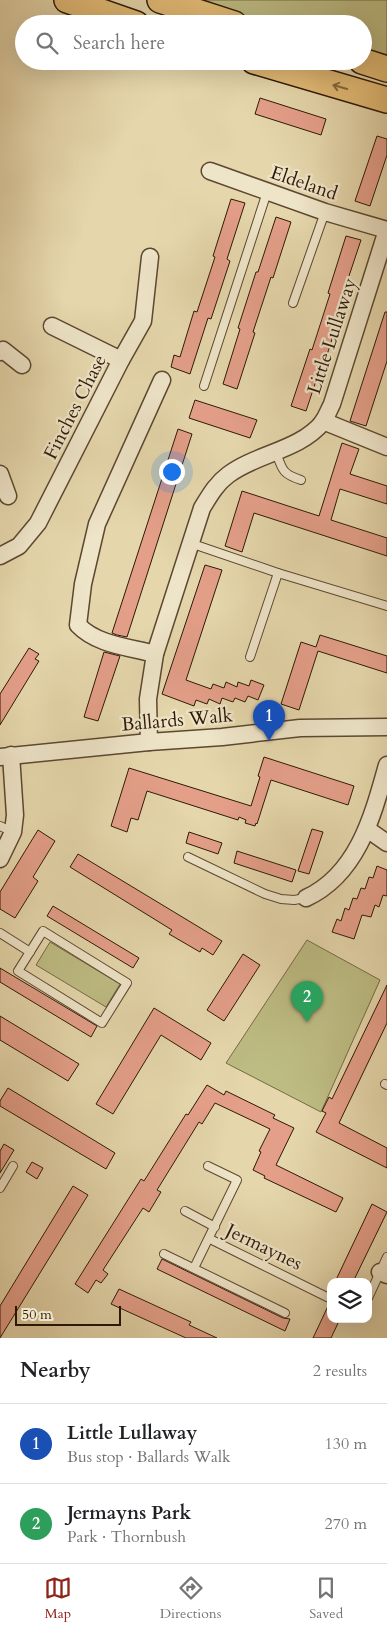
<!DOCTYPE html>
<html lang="en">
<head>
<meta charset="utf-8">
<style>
	:root { --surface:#fff; --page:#f2f2f2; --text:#202124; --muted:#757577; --line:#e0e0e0; --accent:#8f2418 }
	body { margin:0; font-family:Cardo,serif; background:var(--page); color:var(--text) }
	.controls { position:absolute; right:15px; bottom:15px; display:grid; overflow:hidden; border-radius:10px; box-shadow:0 5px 20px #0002 }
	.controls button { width:45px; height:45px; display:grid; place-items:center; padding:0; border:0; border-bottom:1px solid var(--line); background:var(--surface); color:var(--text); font:25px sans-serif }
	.scale { position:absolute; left:15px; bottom:12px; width:106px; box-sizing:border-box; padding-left:5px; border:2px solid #2e1907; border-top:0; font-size:14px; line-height:18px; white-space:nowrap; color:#2e1907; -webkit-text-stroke:4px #eee4c8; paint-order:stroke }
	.you { position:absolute; left:171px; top:471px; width:18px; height:18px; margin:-12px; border:4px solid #fff; border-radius:50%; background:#1a73e8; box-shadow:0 0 0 8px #1a73e833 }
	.badge { display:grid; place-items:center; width:32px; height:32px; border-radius:50%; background:var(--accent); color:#fff; font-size:16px; font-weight:700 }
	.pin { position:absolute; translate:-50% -41px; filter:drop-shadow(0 1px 2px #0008) }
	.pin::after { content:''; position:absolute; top:26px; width:18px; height:15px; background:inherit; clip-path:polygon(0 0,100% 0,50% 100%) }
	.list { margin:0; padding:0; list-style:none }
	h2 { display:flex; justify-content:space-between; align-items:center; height:65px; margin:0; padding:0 20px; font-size:21px }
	h2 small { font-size:16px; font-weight:400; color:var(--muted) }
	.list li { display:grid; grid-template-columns:32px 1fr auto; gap:15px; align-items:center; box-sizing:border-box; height:80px; padding:0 20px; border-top:1px solid var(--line) }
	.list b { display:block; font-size:19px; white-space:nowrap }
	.list p { margin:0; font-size:16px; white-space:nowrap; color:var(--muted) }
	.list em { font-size:16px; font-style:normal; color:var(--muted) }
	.icon { flex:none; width:28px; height:28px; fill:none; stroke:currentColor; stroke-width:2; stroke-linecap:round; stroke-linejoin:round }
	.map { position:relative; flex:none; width:387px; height:1338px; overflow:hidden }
	.search { position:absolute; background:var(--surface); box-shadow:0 5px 20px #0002; left:15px; right:15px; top:15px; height:55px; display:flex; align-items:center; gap:12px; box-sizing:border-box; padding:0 18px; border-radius:28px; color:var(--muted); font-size:19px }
	.sheet { height:225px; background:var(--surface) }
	nav { display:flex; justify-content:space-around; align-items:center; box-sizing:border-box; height:70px; border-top:1px solid var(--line); background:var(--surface); font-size:14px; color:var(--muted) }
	nav a { display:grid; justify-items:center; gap:2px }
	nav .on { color:var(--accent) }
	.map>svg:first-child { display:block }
	.green { fill:#bdbc83; stroke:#766a45 }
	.building { fill:#e49f89; stroke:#2e1907 }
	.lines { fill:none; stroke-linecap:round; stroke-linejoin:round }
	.service-casing { stroke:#5c4830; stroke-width:10 }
	.minor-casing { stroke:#5c4830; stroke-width:19 }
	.primary-casing { stroke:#2e1907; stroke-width:28 }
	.service { stroke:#eee4c8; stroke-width:8 }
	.minor { stroke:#eee4c8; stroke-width:16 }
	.primary { stroke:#e2bb76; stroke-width:25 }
	.oneway { stroke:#886a3e }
	.labels { text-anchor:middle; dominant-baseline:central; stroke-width:4.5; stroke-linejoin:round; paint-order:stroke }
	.street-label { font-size:19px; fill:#2e1907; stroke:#eee4c8 }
</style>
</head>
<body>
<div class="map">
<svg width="387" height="1338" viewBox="0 0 387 1338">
	<rect width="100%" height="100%" fill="#e5d6ab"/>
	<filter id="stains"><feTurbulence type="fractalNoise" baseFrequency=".004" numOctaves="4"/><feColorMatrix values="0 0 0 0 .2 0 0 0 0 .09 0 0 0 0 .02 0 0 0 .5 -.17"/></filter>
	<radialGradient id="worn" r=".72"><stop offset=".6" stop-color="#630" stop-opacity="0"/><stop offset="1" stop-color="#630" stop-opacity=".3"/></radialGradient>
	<g class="green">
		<polygon points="188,0 387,0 387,56 363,50 363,24 271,24"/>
		<polygon points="307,940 380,980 321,1112 226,1063"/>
		<polygon points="50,942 120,984 106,1007 36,965"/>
	</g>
	<g class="building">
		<polygon points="260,98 326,119 321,135 255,114"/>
		<polygon points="377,136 387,139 387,155 370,206 355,201"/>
		<polygon points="231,199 245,203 227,259 230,261 211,319 208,318 190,374 171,367 174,355 180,357 194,311 197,312 215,257 213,256"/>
		<polygon points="276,217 291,222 273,278 271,277 253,332 255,333 237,389 223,384 240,329 238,328 256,272 258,272"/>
		<polygon points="346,236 361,240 342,297 345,298 327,355 325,354 306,411 291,406 310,349 312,350 330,294 328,293"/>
		<polygon points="385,312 387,312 387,361 366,426 350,421"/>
		<polygon points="195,400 257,420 250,438 189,418"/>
		<polygon points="178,429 192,434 127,637 117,635 112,633"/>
		<polygon points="342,443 359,449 350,474 387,486 387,504 340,489 331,520 387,538 387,556 254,513 242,552 225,546 242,491 319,516"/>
		<polygon points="205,565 222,570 186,680 211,689 213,684 224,688 226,682 237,687 238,682 249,686 251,680 264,685 258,700 248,696 245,702 235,698 233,702 222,698 220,704 209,699 207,704 196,700 194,706 162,694"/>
		<polygon points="320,635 387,656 387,673 318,651 299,710 281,704 301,642 316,647"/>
		<polygon points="29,648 39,654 35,659 39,661 0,725 0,694"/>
		<polygon points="104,652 120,656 98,721 84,717"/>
		<polygon points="264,757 354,786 348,805 271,780 257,824 256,823 255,826 245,823 246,820 239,817 238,820 147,791 138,820 131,818 127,832 111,826 129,768 251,806 260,777 258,776"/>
		<polygon points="312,829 323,832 309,874 298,871"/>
		<polygon points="38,830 55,841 33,877 38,881 15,918 0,909 0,892"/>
		<polygon points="189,832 222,843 218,854 186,843"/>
		<polygon points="237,851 296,870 292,882 234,863"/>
		<polygon points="78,854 222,941 213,955 202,948 200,952 169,934 172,930 70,867"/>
		<polygon points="377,866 387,870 387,896 383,895 379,907 375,905 371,917 362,915 354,939 332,932 337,919 341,921 345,908 349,910 353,898 357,899 361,888 365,889 369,877 373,878"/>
		<polygon points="53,906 139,958 133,968 47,916"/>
		<polygon points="243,954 260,965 224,1021 207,1010"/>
		<polygon points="0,968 97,1026 91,1037 0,982"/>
		<polygon points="387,985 387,1023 339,1123 387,1148 387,1168 316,1132 326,1113 322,1111 329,1097 332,1099"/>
		<polygon points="154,1008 211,1043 201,1060 161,1035 113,1114 96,1104"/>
		<polygon points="0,1016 79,1064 68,1081 0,1040"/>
		<polygon points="207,1085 224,1095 226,1091 275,1115 273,1118 294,1128 276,1165 343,1198 336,1212 264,1178 265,1176 253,1170 261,1152 259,1151 270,1129 215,1103 202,1124 199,1122 157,1190 161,1192 149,1212 143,1208 103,1270 108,1274 101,1283 96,1280 88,1293 75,1284 141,1179 144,1181 186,1114 188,1115"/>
		<polygon points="8,1088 115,1153 106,1169 0,1106 0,1101"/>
		<polygon points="4,1144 14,1150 0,1173 0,1151"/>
		<polygon points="32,1162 43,1168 37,1179 26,1172"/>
		<polygon points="73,1186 88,1195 0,1338 0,1306"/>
		<polygon points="372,1204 387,1212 353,1282 335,1282"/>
		<polygon points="162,1259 283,1318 290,1319 285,1331 157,1269"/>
		<polygon points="119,1289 191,1322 189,1325 217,1338 186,1338 111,1304"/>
		<polygon points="329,1304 331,1305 331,1319 340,1319 331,1338 313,1338"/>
	</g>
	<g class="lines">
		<defs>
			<g id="service">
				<polyline points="293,303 325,212"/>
				<polyline points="204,386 267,192"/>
				<path d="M276,452c6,17 6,22 25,28"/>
				<polyline points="190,543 278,573 387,606"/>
				<polyline points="250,657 278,573"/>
				<polyline points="0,826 13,832"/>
				<polyline points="188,857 265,894 281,899 294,900 306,898"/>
				<polygon points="43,931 127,983 102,1023 18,971"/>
				<polyline points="0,933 30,952"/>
				<polyline points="385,1084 387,1085"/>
				<polyline points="0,1188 13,1166"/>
				<polyline points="185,1211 215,1227"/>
				<polyline points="210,1239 331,1299"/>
				<polyline points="164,1254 285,1313"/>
				<polyline points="194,1268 237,1180 208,1166"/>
				<polyline points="368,1298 387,1257"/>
			</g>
			<g id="minor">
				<polyline points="210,171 325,212 387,230"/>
				<polyline points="52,326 121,360"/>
				<polyline points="0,352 3,350 22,365"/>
				<polyline points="323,421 387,447"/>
				<polyline points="0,474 8,496"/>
				<polyline points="0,556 19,546 38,523 121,360 143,321 150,257"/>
				<path d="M155,654c-26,-7 -58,-9 -77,-29l5,-41 14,-60 65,-144"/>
				<path d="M149,742l-1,-43 7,-45 47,-146c8,-13 14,-24 26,-33 29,-22 71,-24 95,-53 3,-5 6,-12 9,-18l55,-174"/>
				<polyline points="0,757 149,742 222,737 300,728 387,727"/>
				<polyline points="367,829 387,843"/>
				<polyline points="0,859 13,832 15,815 11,755"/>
				<path d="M306,898c52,-24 67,-83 81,-133"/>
				<polyline points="380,1272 387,1275"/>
			</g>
			<g id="primary">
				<polyline points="67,0 136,24"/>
				<polyline points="160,0 234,24"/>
				<polyline points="254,61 387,100"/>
				<polyline points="362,61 387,69"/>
			</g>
		</defs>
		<use href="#service" class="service-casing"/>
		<use href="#minor" class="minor-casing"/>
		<use href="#primary" class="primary-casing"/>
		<use href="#service" class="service"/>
		<use href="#minor" class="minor"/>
		<use href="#primary" class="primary"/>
	</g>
	<defs><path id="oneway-shaft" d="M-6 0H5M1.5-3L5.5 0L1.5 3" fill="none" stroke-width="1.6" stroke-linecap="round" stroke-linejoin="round" transform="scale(1.25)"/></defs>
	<use class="oneway" href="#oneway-shaft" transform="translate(340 87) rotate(-164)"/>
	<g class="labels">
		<g class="street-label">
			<text transform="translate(304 183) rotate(19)">Eldeland</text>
			<text transform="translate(332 336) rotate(-72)">Little Lullaway</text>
			<text transform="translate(75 407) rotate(-63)">Finches Chase</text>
			<text transform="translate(177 720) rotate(-5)">Ballards Walk</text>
			<text transform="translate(264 1247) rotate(26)">Jermaynes</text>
		</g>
	</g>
	<rect width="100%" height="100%" filter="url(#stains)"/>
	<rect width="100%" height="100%" fill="url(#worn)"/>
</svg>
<div class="controls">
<button><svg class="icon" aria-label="layers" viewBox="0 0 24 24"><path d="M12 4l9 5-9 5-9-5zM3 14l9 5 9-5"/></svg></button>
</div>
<div class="scale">50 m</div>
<div class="you"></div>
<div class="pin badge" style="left:269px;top:741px;background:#1a4fb4">1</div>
<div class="pin badge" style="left:307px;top:1022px;background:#2e9e5b">2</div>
<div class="search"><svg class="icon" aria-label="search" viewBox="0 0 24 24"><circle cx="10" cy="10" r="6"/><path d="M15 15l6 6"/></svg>Search here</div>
</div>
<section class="sheet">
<h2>Nearby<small>2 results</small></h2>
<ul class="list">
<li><span class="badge" style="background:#1a4fb4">1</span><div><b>Little Lullaway</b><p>Bus stop · Ballards Walk</p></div><em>130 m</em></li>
<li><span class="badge" style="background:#2e9e5b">2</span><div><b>Jermayns Park</b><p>Park · Thornbush</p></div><em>270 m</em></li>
</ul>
</section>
<nav>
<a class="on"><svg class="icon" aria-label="map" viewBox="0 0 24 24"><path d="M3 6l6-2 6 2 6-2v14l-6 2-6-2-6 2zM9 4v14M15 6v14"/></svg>Map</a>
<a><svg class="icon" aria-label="directions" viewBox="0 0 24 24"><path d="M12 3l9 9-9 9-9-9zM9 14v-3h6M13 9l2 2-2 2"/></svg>Directions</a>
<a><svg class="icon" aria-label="saved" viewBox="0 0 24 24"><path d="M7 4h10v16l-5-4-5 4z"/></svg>Saved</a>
</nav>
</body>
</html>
